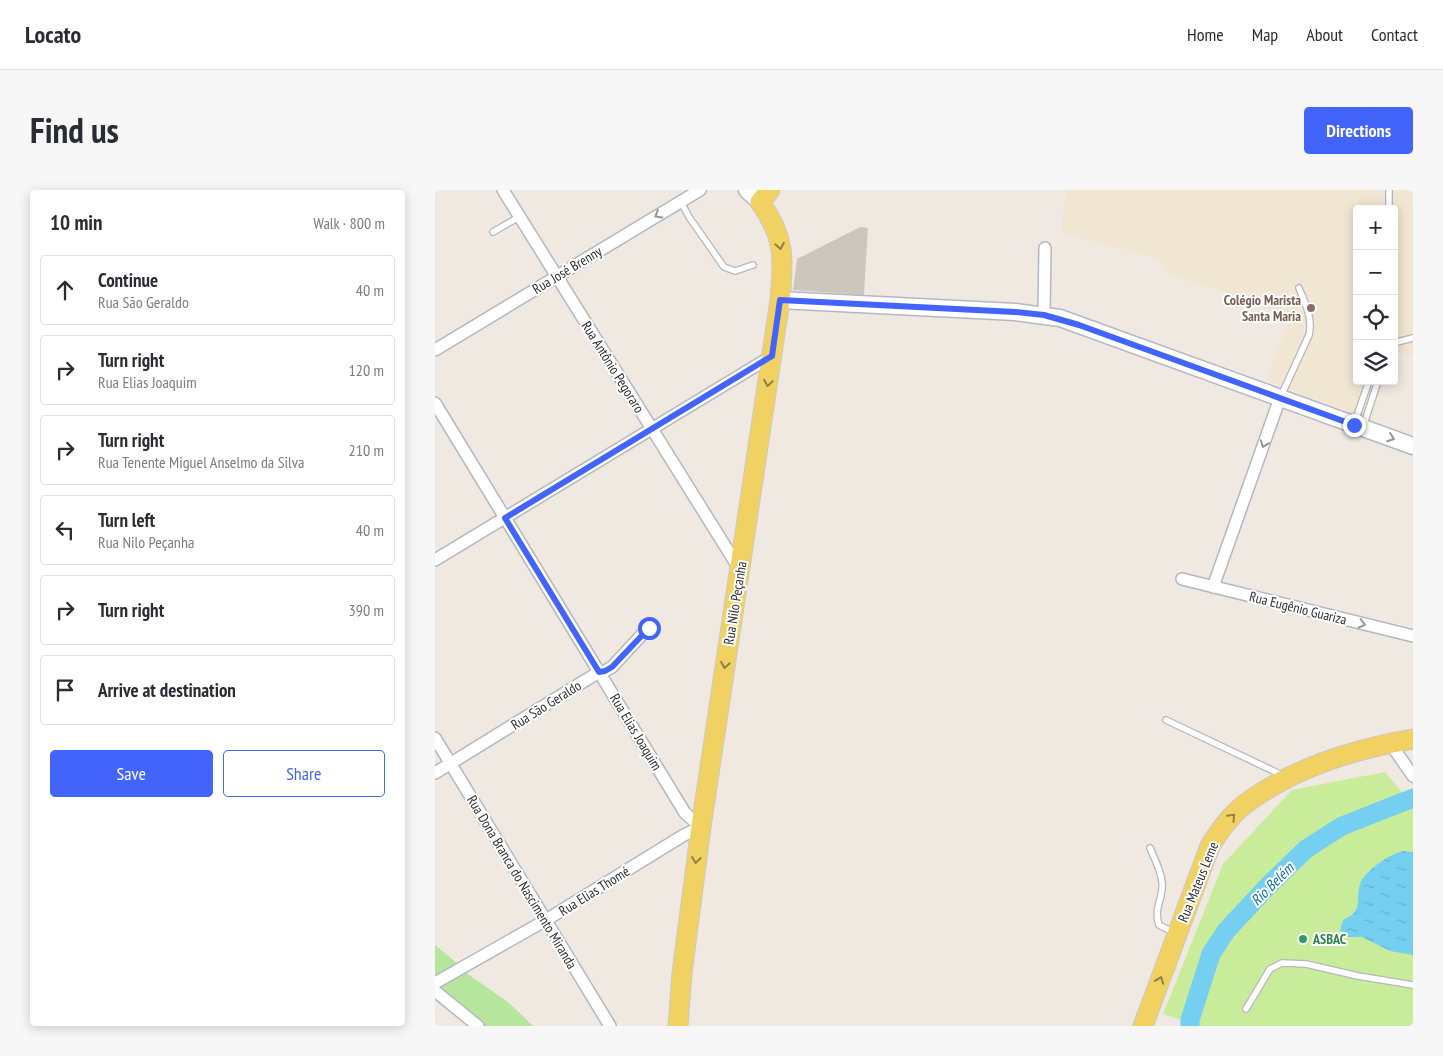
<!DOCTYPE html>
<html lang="en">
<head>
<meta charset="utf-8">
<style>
	:root { --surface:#fff; --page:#f7f7f7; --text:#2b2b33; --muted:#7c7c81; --line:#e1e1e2; --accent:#4264fb }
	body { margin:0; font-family:"PT Sans Narrow",sans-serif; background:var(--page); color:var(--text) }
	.controls { position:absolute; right:15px; top:15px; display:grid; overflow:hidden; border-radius:5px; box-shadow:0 2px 12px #0003 }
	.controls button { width:45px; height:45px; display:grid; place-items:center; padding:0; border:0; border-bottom:1px solid var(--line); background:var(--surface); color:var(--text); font:25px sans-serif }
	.stop { position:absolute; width:15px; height:15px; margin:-11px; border:4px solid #4264fb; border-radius:50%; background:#fff }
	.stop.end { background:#4264fb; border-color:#fff; box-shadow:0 1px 5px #0008 }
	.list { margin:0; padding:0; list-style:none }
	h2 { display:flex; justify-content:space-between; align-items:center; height:65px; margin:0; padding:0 20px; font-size:21px }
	h2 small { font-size:16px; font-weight:400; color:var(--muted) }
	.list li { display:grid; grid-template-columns:32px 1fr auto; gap:15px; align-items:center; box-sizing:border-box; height:70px; margin:0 10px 10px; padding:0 10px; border:1px solid var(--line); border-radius:5px }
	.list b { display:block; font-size:19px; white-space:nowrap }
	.list p { margin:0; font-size:16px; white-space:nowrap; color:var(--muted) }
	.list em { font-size:16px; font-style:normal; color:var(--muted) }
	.actions { display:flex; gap:10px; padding:15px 20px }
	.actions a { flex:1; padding:11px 0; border:1px solid var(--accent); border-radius:5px; text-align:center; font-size:18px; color:var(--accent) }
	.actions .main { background:var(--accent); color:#fff }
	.icon { flex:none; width:28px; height:28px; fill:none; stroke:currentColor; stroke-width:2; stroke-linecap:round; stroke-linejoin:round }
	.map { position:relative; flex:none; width:978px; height:836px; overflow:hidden; border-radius:5px }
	header { display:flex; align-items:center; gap:30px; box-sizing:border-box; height:70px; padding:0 25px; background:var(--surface); border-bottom:1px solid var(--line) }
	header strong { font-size:24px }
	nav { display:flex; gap:28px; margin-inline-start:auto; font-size:18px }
	.intro { display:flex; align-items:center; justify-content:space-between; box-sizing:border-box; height:120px; padding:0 30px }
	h1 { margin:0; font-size:35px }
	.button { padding:12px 22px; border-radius:5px; background:var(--accent); color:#fff; font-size:18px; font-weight:700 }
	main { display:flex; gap:30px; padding:0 30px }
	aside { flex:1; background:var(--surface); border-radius:5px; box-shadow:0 2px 12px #0003 }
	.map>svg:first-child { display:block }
	.education { fill:#f0e6d1 }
	.park { fill:#b6e59e }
	.pitch { fill:#c9ec9a }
	.water { fill:url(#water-ripples) }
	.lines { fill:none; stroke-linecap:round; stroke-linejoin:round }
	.river { stroke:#75cff0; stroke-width:19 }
	.building { fill:#cbc7bf }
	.service-casing { stroke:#b4b7c1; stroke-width:8 }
	.minor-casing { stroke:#b4b7c1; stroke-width:14 }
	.secondary-casing { stroke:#b4b7c1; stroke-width:19 }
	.primary-casing { stroke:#c9c9c9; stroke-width:21 }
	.service { stroke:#fff; stroke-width:5.5 }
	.minor { stroke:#fff; stroke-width:11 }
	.secondary { stroke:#fff; stroke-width:16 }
	.primary { stroke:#f2d163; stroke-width:19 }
	.oneway { stroke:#969696 }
	.oneway2 { stroke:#908048 }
	.route { stroke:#4264fb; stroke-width:6 }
	.education-dot { fill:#8d6e63; stroke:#fff; stroke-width:2 }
	.leisure-dot { fill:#2e9e5b; stroke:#fff; stroke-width:2 }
	.labels { text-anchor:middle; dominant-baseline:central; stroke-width:4; stroke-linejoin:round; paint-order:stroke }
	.street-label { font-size:14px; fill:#2e2e2e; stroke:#fff }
	.education-label { font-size:14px; font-weight:bold; fill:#785e54; stroke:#fff; text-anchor:end }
	.leisure-label { font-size:14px; font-weight:bold; fill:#27864d; stroke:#fff; text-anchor:start }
	.water-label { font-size:15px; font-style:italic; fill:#0d6fa3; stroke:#fff }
</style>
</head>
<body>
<header>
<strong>Locato</strong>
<nav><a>Home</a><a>Map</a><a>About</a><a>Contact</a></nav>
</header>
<div class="intro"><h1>Find us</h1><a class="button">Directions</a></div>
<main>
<aside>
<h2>10 min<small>Walk · 800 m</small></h2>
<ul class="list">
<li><svg class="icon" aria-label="ahead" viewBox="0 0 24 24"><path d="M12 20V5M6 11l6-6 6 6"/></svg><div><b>Continue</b><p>Rua São Geraldo</p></div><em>40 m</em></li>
<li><svg class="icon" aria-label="right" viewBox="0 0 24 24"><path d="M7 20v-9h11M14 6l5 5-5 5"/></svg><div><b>Turn right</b><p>Rua Elias Joaquim</p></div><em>120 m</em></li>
<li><svg class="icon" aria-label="right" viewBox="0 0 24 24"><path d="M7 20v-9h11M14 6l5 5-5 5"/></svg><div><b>Turn right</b><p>Rua Tenente Miguel Anselmo da Silva</p></div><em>210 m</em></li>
<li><svg class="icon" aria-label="left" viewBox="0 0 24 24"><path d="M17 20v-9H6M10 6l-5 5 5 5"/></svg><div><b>Turn left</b><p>Rua Nilo Peçanha</p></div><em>40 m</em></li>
<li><svg class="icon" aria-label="right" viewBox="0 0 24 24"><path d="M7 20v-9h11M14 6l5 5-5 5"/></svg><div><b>Turn right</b></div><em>390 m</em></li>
<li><svg class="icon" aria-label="arrive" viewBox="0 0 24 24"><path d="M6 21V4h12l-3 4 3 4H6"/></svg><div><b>Arrive at destination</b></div></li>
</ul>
<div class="actions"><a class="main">Save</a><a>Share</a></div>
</aside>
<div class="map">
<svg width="978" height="836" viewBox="0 0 978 836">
	<defs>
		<pattern id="water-ripples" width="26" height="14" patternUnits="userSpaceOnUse" patternTransform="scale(1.25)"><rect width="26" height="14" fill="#75cff0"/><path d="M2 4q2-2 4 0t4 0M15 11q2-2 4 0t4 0" fill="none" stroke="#66b2ce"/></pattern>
	</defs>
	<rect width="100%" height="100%" fill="#efe9e1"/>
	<polygon class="education" points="632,0 978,0 978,167 959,161 959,19 922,19 922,191 948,191 937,231 832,190 854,130 807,107 734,85 722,68 627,43 628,22"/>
	<g class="park">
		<polygon points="0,755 23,774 0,787"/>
		<polygon points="30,782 74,813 98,836 50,836 4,798"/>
	</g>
	<polygon class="pitch" points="950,582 978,615 978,836 766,836 728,824 788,674 857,600"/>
	<path class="water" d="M968,661l10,1v103l-23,-4 -28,-14h-16l-6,-7 3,-10c21,-9 12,-19 17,-36 4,-13 30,-30 43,-33z"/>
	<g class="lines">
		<polyline class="river" points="755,836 755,830 776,764 791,741 832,697 871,659 907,636 978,608"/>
	</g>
	<polygon class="building" points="425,37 433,38 429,105 358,100 362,69"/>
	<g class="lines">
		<defs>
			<g id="service">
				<polyline points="246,12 254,27 289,77 300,81 318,75"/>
				<polyline points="954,19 954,0"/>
				<polyline points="58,42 84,27"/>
				<polyline points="959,154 962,152 978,148"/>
				<path d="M846,206l28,-61c4,-17 -4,-32 -10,-47"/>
				<polyline points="919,234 934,191"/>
				<polyline points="928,237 943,191"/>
				<polyline points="731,530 847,585"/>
				<path d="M715,658c5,11 11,23 12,34 2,16 -9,26 -3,43l16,8"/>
				<polyline points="811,819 835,779 847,773 871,774 923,786 978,795"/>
			</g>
			<g id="minor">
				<polyline points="68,0 305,380"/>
				<polyline points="609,125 610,58"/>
				<polyline points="0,160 265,0"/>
				<polyline points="0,213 250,623 266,637 249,645 111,730 0,793"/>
				<polyline points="0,370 337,166"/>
				<polyline points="747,389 978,446"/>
				<polyline points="778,397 845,208"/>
				<polyline points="0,548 175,836"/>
				<polyline points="955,553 978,586"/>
				<polyline points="0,583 164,482 170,481 177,477 214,437"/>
				<polyline points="0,801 43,836"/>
			</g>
			<g id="secondary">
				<polyline points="312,0 325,12"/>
				<polyline points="345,110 580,122 625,128 978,256"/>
			</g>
			<g id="primary">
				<path d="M243,836l4,-53 19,-146 79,-527c4,-41 5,-63 -20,-98l10,-12"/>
				<path d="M708,836l67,-180c7,-11 14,-22 23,-31 12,-13 28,-22 43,-31 43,-24 89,-37 137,-45"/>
			</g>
		</defs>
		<use href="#service" class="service-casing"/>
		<use href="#minor" class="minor-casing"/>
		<use href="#secondary" class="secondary-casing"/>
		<use href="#primary" class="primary-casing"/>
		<use href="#service" class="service"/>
		<use href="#minor" class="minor"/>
		<use href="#secondary" class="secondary"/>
		<use href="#primary" class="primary"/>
	</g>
	<defs><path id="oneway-chevron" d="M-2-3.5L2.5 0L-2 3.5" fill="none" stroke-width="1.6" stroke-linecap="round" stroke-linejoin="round" transform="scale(1.25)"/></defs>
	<g class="oneway">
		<use href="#oneway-chevron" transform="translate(223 25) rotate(149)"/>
		<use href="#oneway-chevron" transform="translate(956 248) rotate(20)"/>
		<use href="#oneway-chevron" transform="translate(829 254) rotate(110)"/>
		<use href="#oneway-chevron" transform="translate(927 434) rotate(14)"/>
	</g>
	<g class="oneway2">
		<use href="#oneway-chevron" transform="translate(345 56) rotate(80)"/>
		<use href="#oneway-chevron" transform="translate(333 193) rotate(99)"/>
		<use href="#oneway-chevron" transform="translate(290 475) rotate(99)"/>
		<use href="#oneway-chevron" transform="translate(797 627) rotate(-47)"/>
		<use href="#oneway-chevron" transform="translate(261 670) rotate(97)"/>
		<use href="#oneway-chevron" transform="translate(725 790) rotate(-70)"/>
	</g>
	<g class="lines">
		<polyline class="route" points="214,438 177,477 170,481 164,482 70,328 337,166 345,110 580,122 609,125 644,135 919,235"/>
	</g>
	<circle class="education-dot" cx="876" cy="118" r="5"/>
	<circle class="leisure-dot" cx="868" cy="749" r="5"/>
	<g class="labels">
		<g class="street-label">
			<text transform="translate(132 80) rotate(-31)">Rua José Brenny</text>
			<text transform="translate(178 177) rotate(58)">Rua Antônio Pegoraro</text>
			<text transform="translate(300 413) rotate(-81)">Rua Nilo Peçanha</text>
			<text transform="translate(863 418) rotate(14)">Rua Eugênio Guariza</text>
			<text transform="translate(111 515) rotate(-32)">Rua São Geraldo</text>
			<text transform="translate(201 542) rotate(59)">Rua Elias Joaquim</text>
			<text transform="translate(87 692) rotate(59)">Rua Dona Branca do Nascimento Miranda</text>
			<text transform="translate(763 692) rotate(-68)">Rua Mateus Leme</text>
			<text transform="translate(159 701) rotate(-32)">Rua Elias Thomé</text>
		</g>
		<g class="education-label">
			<text x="866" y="110">Colégio Marista<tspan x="866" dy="16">Santa Maria</tspan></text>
		</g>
		<g class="leisure-label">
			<text x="878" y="749">ASBAC</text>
		</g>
		<g class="water-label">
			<text transform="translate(837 694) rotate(-45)">Rio Belém</text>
		</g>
	</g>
</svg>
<div class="controls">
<button>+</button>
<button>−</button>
<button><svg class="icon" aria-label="locate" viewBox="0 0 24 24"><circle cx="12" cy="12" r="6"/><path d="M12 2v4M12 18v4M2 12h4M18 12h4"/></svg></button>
<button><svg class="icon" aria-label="layers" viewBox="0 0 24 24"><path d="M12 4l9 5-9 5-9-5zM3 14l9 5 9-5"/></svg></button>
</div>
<div class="stop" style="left:214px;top:438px"></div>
<div class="stop end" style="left:919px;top:235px"></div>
</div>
</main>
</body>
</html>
